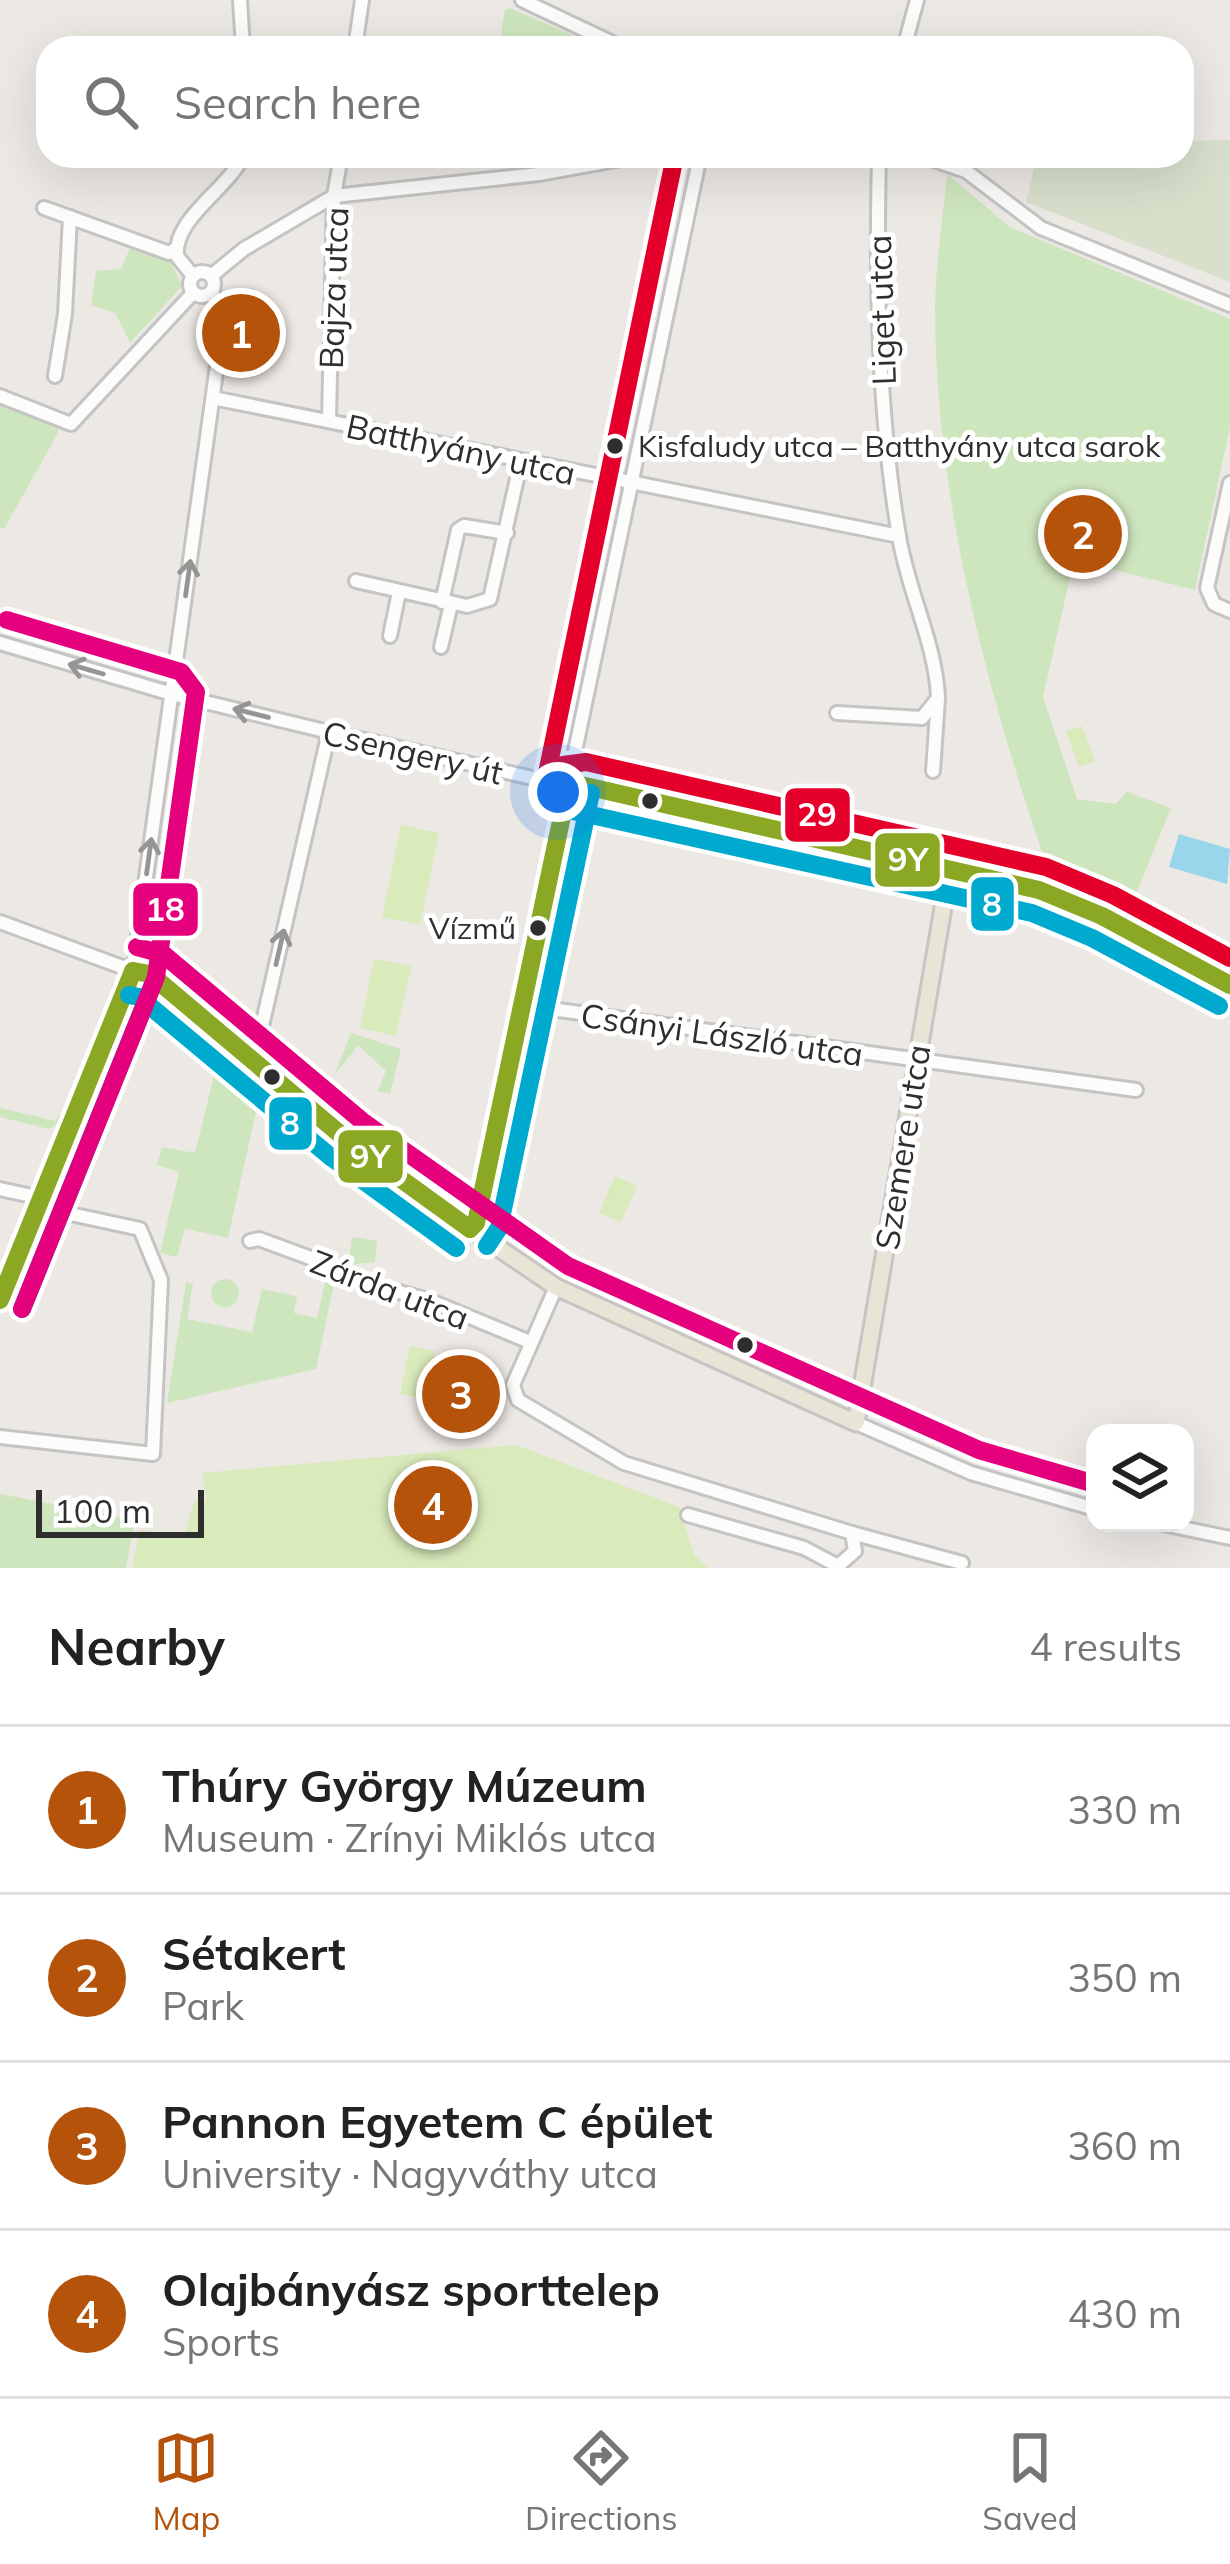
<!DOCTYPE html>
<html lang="en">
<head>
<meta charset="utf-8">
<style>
	:root { --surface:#fff; --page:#f6f6f6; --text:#222; --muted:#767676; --line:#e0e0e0; --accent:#b45309 }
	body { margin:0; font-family:Mulish,sans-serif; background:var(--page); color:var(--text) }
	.controls { position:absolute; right:36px; bottom:36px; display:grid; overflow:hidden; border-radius:24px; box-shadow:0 12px 48px #0002 }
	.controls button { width:108px; height:108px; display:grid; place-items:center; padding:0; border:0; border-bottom:3px solid var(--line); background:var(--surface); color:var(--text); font:60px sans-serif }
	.scale { position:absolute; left:36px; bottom:30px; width:168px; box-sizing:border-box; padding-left:12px; border:6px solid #2e2e2e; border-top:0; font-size:33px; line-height:42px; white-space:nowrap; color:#2e2e2e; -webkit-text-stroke:9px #fff; paint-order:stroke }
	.you { position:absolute; left:558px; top:792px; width:42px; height:42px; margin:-30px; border:9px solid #fff; border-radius:50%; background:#1a73e8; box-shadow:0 0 0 18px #1a73e833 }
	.badge { display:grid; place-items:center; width:78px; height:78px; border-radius:50%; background:var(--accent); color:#fff; font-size:39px; font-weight:700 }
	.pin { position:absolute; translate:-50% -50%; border:6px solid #fff; box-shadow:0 3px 12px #0006 }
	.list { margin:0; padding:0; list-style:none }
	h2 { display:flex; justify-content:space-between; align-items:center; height:156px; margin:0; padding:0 48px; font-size:51px }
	h2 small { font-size:39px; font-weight:400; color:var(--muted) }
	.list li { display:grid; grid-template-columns:78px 1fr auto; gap:36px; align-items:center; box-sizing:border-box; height:168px; padding:0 48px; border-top:3px solid var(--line) }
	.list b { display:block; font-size:45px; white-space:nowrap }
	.list p { margin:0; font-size:39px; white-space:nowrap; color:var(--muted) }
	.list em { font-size:39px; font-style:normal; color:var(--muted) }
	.icon { flex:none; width:66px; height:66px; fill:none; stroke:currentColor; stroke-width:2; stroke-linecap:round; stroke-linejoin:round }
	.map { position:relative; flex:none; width:1230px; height:1568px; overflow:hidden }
	.search { position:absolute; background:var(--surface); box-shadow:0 12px 48px #0002; left:36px; right:36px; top:36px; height:132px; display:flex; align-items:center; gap:30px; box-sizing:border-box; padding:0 42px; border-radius:36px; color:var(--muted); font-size:45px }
	.sheet { height:828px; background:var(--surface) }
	nav { display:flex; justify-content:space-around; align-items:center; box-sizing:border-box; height:168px; border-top:3px solid var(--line); background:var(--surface); font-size:33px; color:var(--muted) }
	nav a { display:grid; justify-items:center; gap:6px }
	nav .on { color:var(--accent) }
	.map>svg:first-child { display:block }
	.green { fill:#cee6be }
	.cemetery { fill:#d8e0cc }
	.pitch { fill:#d9eabb }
	.water { fill:#99d6ec }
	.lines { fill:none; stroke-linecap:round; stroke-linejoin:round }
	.minor-casing { stroke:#c5c4c5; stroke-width:18 }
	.major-casing { stroke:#c6c5c4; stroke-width:21 }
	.minor { stroke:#fcfcfb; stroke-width:12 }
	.major { stroke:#e8e4d6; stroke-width:15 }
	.bus-1-casing { stroke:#fff; stroke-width:27 }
	.bus-2-casing { stroke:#fff; stroke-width:27 }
	.bus-3-casing { stroke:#fff; stroke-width:27 }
	.bus-4-casing { stroke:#fff; stroke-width:27 }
	.bus-1 { stroke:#8ba824; stroke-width:18 }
	.bus-2 { stroke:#00a9ce; stroke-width:18 }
	.bus-3 { stroke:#e5007d; stroke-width:18 }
	.bus-4 { stroke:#e4002b; stroke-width:18 }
	.oneway { stroke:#959594 }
	.bus-dot { fill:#2e2e2e; stroke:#fff; stroke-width:4.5 }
	.labels { text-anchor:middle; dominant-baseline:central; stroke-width:10; stroke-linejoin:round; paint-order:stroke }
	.bus-label { font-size:30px; fill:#2e2e2e; stroke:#fff; text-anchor:start }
	.street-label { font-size:33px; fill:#2e2e2e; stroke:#fff }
	.line-badge { stroke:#fff; stroke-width:4.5 }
	.badge-label { font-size:33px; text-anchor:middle; font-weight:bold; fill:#fff }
</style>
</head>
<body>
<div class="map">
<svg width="1230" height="1568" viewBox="0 0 1230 1568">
	<rect width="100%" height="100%" fill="#ece8e4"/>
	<g class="green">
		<polygon points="510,8 602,48 499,48 505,10"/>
		<path d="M947,174l63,53 220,92v108l-35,163 -121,-30 -31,137 34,102 38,5 12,-12 44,16 -46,113 -72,-36c-63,-184 -117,-377 -118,-574 0,-45 8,-92 12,-137z"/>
		<polygon points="130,248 171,262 182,286 130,343 115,313 91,305 96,271 121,269"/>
		<polygon points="0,402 57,425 58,433 4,529 0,528"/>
		<polygon points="351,1033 401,1049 390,1094 378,1091 386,1071 358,1045 334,1076"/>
		<polygon points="221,1047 263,1080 228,1238 185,1229 177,1257 160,1253 179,1172 157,1165 162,1147 195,1153"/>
		<polygon points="0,1108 56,1121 59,1113 62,1122 49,1129 0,1117"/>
		<polygon points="352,1237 377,1241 375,1262 348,1265"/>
		<circle cx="225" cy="1293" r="14"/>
		<polygon points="186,1282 193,1283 187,1319 252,1332 262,1289 297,1296 294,1313 317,1318 325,1282 334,1284 316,1369 167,1403"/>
		<polygon points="0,1494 135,1520 126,1568 0,1568"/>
	</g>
	<polygon class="cemetery" points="1230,140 1230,282 1026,202 1037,156 1182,156 1182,141"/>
	<g class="pitch">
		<polygon points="1082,726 1095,761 1079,767 1066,731"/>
		<polygon points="401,825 439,833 420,925 382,917"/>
		<polygon points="374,959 411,966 396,1036 360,1028"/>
		<polygon points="615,1176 637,1186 621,1222 599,1213"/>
		<polygon points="410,1346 435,1351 425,1399 400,1394"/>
		<polygon points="516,1445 679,1507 694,1554 708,1568 132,1568 140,1530 184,1537 194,1501 207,1501 202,1473"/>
	</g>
	<polygon class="water" points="1179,834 1230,849 1227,884 1169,867"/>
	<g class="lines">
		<defs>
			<g id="minor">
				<polyline points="240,0 243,48"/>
				<polyline points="522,0 623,48"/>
				<polyline points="355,48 362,0"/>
				<polyline points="904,48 917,0"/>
				<polyline points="922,156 966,171 1041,228 1230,305"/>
				<polyline points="44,208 169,253 176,249"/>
				<circle cx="202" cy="284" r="12"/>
				<path d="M193,276l-16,-20c-4,-37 51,-67 66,-100"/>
				<polyline points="211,276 244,249 334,196 539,174 638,156"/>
				<polyline points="55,376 65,314 70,217"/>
				<polyline points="0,396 71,424 193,293"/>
				<polyline points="213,398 899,536"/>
				<polyline points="329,421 334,196 341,156"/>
				<polyline points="1230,483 1207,588 1214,604 1230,611"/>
				<polyline points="356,581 467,606 490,599 521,461"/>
				<polyline points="442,602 458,530 464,526 507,533"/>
				<polyline points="390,636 399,592"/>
				<polyline points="0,643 172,694 329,732 949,872"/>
				<polyline points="441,647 451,604"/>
				<path d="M837,713l85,5 16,-20c-2,-54 -31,-109 -39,-162 -21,-124 -23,-254 -20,-380"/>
				<polyline points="933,771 938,699"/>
				<polyline points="0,922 133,971 223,322 212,291"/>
				<polyline points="522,1005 1136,1090"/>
				<polyline points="254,1061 329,732"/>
				<polyline points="0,1189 41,1198"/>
				<polyline points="470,1229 476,1223 700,156"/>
				<polyline points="250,1241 259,1239 324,1263 339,1275 431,1301 530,1342"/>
				<polyline points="556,1287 513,1385 518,1400 624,1463 852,1533 855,1551 838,1566 804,1548 688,1515"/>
				<polyline points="856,1423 971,1473 1095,1509"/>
				<polyline points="0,1437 153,1454 161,1280 140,1229 38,1207"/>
				<polyline points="1158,1523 1230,1538"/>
				<polyline points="852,1533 962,1563"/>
			</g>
			<path id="major" d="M0,1300l123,-313 10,-16 8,-1 267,217 148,100 300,136 93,-551c56,-19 228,85 281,113"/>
		</defs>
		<use href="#minor" class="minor-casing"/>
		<use href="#major" class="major-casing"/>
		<use href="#minor" class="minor"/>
		<use href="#major" class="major"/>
		<defs>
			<g id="bus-1">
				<polyline points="568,788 581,785 1039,890 1102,916 1230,985"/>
				<polyline points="133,971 150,974 347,1140 470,1229"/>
				<polyline points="470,1229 476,1223 568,788"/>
				<polyline points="0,1300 133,971"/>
			</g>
			<g id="bus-2">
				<polyline points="573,811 1032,913 1092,938 1219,1006"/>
				<polyline points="129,995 139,997 332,1158 456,1248"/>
				<polyline points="487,1246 499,1228 591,793"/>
				<polyline points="22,1309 153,984"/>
			</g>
			<g id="bus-3">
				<polyline points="7,620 181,672 196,692 156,977 22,1309"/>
				<polyline points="137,947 163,954 362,1121 568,1266 979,1450 1095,1484"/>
			</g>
			<g id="bus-4">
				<polyline points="563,765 586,762 1046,867 1113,895 1230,958"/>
				<polyline points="545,783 675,156"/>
			</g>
		</defs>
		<use href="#bus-1" class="bus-1-casing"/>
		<use href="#bus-2" class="bus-2-casing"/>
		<use href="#bus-3" class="bus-3-casing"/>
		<use href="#bus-4" class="bus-4-casing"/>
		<use href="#bus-1" class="bus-1"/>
		<use href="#bus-2" class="bus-2"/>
		<use href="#bus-3" class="bus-3"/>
		<use href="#bus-4" class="bus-4"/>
	</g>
	<defs><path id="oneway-shaft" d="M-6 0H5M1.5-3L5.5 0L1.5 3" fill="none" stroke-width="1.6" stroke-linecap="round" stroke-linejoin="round" transform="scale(3)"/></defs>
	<g class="oneway">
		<use href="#oneway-shaft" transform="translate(188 578) rotate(-82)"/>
		<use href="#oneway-shaft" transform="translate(86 669) rotate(-164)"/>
		<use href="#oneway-shaft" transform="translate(251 713) rotate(-166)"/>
		<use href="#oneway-shaft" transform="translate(149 856) rotate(-82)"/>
		<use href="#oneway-shaft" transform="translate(280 947) rotate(-77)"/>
	</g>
	<g class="bus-dot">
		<circle cx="615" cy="446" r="10"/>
		<circle cx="650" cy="801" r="10"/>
		<circle cx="538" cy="928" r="10"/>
		<circle cx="272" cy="1077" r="10"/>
		<circle cx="745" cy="1345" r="10"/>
	</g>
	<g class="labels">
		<g class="bus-label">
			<text x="638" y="446">Kisfaludy utca – Batthyány utca sarok</text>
			<text x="516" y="928" text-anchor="end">Vízmű</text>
		</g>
		<g class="street-label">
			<text transform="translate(333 288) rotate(-88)">Bajza utca</text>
			<text transform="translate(881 310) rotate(-92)">Liget utca</text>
			<text transform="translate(461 449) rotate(12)">Batthyány utca</text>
			<text transform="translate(413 752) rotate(13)">Csengery út</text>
			<text transform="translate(722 1034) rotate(8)">Csányi László utca</text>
			<text transform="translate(902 1147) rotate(-81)">Szemere utca</text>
			<text transform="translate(390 1289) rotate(21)">Zárda utca</text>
		</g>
	</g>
	<g class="line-badge">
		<rect x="783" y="786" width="69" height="58" rx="12" fill="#e4002b"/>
		<rect x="873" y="831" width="69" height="58" rx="12" fill="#8ba824"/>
		<rect x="969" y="875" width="47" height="58" rx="12" fill="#00a9ce"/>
		<rect x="131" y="881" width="69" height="57" rx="12" fill="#e5007d"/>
		<rect x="267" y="1095" width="47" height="57" rx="12" fill="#00a9ce"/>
		<rect x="336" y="1128" width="69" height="57" rx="12" fill="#8ba824"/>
	</g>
	<g class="badge-label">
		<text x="817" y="826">29</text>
		<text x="908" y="871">9Y</text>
		<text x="992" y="916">8</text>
		<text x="165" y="921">18</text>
		<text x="290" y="1135">8</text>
		<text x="370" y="1168">9Y</text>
	</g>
</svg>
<div class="controls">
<button><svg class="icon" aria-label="layers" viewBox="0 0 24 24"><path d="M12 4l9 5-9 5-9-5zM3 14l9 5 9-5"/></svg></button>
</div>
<div class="scale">100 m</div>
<div class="you"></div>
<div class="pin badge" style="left:241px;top:333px">1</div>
<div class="pin badge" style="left:1083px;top:534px">2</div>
<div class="pin badge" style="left:461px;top:1394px">3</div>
<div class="pin badge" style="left:433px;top:1505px">4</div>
<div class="search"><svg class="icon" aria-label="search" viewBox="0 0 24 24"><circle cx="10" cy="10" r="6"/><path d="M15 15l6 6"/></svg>Search here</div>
</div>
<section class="sheet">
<h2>Nearby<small>4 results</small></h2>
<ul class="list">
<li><span class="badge">1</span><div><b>Thúry György Múzeum</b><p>Museum · Zrínyi Miklós utca</p></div><em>330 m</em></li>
<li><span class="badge">2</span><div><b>Sétakert</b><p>Park</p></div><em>350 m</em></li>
<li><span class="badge">3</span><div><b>Pannon Egyetem C épület</b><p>University · Nagyváthy utca</p></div><em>360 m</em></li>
<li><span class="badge">4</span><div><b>Olajbányász sporttelep</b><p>Sports</p></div><em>430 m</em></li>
</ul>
</section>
<nav>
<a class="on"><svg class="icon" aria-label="map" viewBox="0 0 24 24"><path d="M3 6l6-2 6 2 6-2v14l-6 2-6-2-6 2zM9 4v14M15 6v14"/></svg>Map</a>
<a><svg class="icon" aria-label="directions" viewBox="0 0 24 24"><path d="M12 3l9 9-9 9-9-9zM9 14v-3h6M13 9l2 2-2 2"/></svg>Directions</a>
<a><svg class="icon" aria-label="saved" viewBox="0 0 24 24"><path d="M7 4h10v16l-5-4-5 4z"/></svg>Saved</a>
</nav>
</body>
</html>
